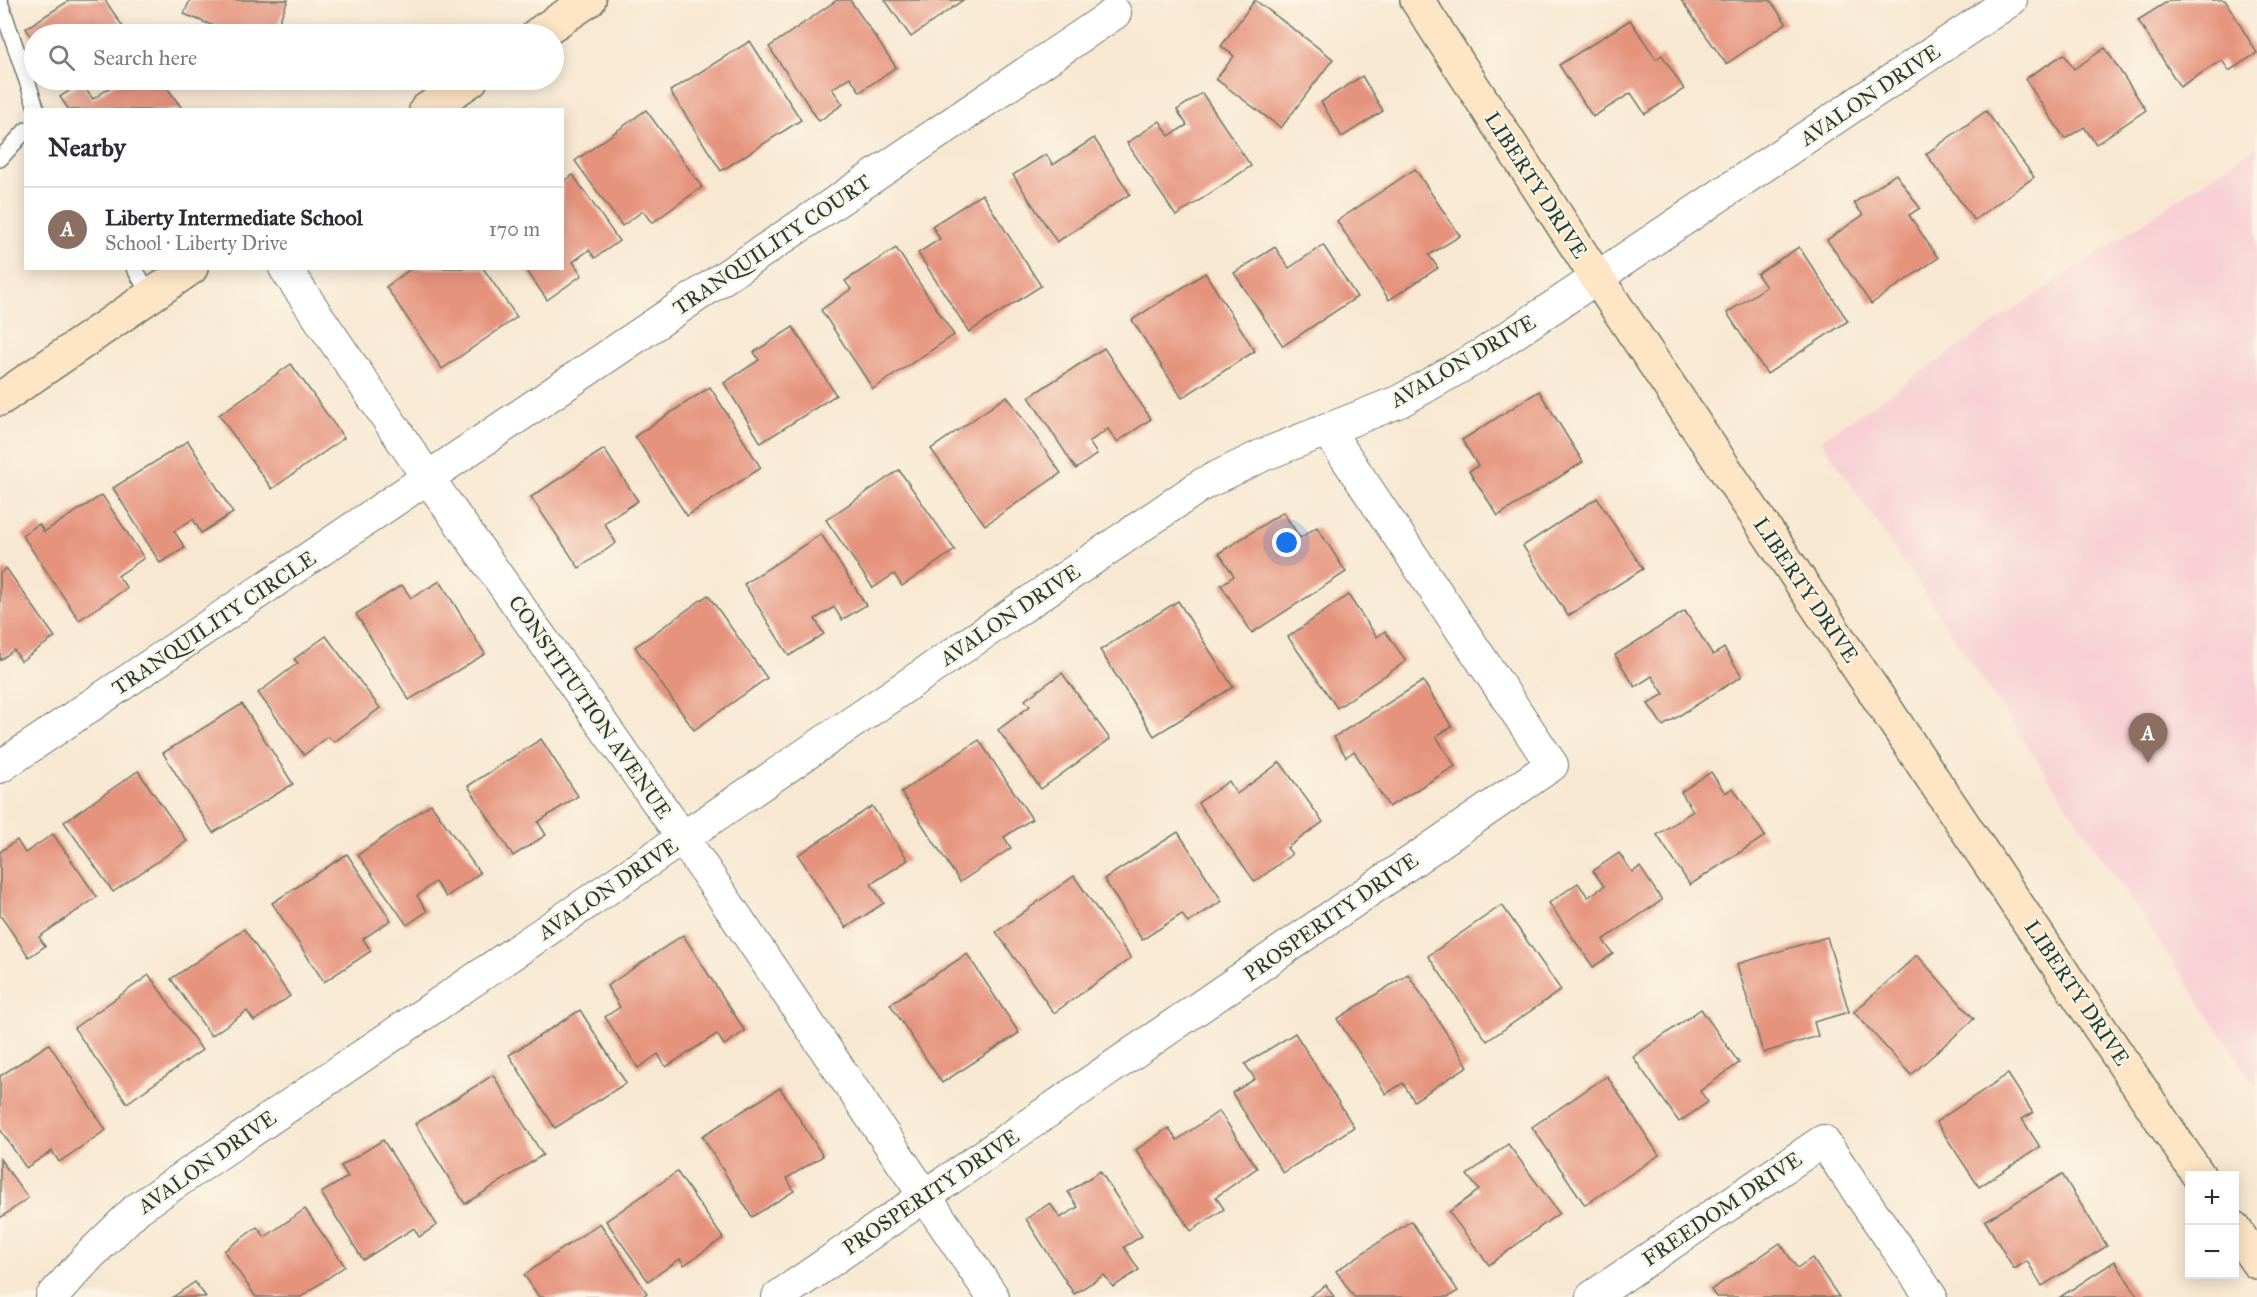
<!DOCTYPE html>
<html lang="en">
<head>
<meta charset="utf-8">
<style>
	:root { --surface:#fff; --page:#f7f7f7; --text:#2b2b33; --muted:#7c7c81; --line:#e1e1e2; --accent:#0b8043 }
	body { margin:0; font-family:"IM FELL Great Primer",serif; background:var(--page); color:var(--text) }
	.controls { position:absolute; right:18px; bottom:18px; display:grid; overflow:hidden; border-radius:0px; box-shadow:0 3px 15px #0003 }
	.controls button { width:54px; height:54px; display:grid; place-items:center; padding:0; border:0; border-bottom:2px solid var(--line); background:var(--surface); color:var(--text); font:30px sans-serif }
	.you { position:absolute; left:1287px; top:543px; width:21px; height:21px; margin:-15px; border:4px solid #fff; border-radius:50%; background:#1a73e8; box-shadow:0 0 0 9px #1a73e833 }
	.badge { display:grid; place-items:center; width:39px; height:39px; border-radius:50%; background:var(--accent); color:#fff; font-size:20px; font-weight:700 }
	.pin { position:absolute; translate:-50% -50px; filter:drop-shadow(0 2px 3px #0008) }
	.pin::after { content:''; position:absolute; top:32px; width:21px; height:18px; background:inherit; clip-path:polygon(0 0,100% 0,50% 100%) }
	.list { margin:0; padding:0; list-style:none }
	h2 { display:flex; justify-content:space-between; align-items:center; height:78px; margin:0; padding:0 24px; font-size:26px }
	h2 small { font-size:20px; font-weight:400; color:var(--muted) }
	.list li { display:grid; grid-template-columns:39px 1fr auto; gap:18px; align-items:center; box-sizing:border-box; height:84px; padding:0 24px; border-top:2px solid var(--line) }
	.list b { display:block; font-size:22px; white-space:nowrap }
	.list p { margin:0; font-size:20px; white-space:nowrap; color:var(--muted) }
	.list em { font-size:20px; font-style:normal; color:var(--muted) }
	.icon { flex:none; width:33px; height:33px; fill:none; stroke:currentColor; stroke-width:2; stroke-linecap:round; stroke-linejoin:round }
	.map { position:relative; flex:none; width:2257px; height:1297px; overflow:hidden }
	.search { position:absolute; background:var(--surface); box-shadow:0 3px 15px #0003; left:24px; top:24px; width:540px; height:66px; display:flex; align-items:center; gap:15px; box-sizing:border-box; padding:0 21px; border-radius:33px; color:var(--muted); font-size:22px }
	.panel { position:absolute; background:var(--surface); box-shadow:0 3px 15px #0003; left:24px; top:108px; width:540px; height:162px; border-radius:0px }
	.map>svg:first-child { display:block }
	.built { fill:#f7cfd4 }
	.building { fill:#e5937d }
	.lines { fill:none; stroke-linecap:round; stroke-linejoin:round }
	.lane-casing { stroke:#6b796b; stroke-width:18 }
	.street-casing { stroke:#6b796b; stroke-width:34 }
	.secondary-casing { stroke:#6b796b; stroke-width:36 }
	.lane { stroke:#fff; stroke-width:15 }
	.street { stroke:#fff; stroke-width:32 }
	.secondary { stroke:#fde5c5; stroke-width:33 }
	.labels { text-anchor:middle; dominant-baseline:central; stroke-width:4.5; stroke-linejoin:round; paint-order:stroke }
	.street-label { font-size:21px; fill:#1f3d34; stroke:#fcf5e5 }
</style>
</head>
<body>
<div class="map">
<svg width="2257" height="1297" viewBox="0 0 2257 1297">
	<rect width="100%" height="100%" fill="#fcf5e5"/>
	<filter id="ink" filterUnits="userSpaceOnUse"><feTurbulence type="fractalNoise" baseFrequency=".0167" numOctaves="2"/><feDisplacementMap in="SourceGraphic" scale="12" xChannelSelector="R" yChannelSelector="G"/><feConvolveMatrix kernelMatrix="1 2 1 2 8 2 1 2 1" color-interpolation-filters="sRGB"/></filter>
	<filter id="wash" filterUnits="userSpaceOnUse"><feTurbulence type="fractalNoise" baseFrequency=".008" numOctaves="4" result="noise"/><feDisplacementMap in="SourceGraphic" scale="24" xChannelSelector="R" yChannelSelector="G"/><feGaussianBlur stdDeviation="1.35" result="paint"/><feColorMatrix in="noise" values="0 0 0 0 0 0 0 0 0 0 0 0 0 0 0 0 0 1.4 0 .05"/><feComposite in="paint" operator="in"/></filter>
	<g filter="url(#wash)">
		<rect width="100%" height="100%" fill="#f8e8d2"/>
		<polygon class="built" points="2257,146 2257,1087 1821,440"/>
		<g id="blocks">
			<g class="building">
				<polygon points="70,0 105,0 128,34 34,34 34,42 26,28"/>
				<polygon points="190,0 288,0 274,34 234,34 184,14"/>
				<polygon points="837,0 850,0 896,67 860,92 850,77 832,89 843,104 819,121 769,47"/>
				<polygon points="885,0 963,0 911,37"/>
				<polygon points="1255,0 1333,59 1281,128 1216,79 1234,56 1221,46"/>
				<polygon points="1681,0 1770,0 1786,23 1726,64"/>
				<polygon points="2170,0 2225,0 2257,53 2229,71 2222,60 2180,87 2138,20"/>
				<polygon points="1630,20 1656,59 1662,55 1684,89 1645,114 1631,93 1593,117 1559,65"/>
				<polygon points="750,41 801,120 721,171 670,91"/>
				<polygon points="2105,48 2146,110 2096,144 2084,127 2065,139 2025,79 2064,54 2074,69"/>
				<polygon points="1362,76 1383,111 1342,137 1321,102"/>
				<polygon points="121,80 162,80 183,110 69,110 60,97 81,83 93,99"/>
				<polygon points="1202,93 1251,166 1176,216 1127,143 1160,121 1169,136 1187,125 1177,110"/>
				<polygon points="646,110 702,187 652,223 643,211 622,226 575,161"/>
				<polygon points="1986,111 2034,177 1974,220 1926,154"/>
				<polygon points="1094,138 1130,194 1057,242 1013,175 1046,154 1053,165"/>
				<polygon points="1415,169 1460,236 1429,255 1438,268 1389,300 1337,221"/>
				<polygon points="1896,174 1920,208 1909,215 1938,258 1871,304 1827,240 1863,215 1854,203"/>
				<polygon points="573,175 619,241 595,258 589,250 573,262 582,275 547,300 525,268 562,268 562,183"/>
				<polygon points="982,194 1041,286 969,332 918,253 940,239 932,226"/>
				<polygon points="1323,245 1357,297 1283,346 1234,273 1275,247 1289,268"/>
				<polygon points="1799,247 1848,321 1767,374 1727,313 1766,287 1757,274"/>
				<polygon points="896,248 954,335 873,389 821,310 851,289 845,281"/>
				<polygon points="412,268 483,268 517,317 442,369 386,287"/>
				<polygon points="1205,273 1255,351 1182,398 1132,320"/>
				<polygon points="793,327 836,395 761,443 724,383 759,360 754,352"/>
				<polygon points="1104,348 1151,419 1117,442 1108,429 1089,442 1097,454 1076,469 1029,397"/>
				<polygon points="291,364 344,438 272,489 219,415"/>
				<polygon points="710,387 761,468 687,516 635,436"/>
				<polygon points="1539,391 1583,462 1498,516 1469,471 1478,466 1462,440"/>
				<polygon points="1007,396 1061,473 985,525 931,449"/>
				<polygon points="188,441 233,513 201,533 193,519 174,531 185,548 160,563 113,488"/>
				<polygon points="604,449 638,501 604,523 616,543 579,568 531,497"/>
				<polygon points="899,470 955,550 902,586 894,574 873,588 826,520"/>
				<polygon points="102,495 144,558 118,576 127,588 79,620 22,535 39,524 44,532"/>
				<polygon points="1597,498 1643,569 1568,616 1523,546"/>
				<polygon points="1283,512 1300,538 1317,527 1346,572 1252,633 1221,585 1234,576 1219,553"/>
				<polygon points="821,534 866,605 842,620 834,607 815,619 824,634 789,656 744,584"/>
				<polygon points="6,568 55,637 21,661 14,650 0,660 0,573"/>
				<polygon points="440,581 485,654 409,700 356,614 402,585 411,598"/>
				<polygon points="708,595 767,678 694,730 635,647"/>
				<polygon points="1348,595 1377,637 1385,631 1406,661 1337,708 1288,637"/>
				<polygon points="1178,601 1233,687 1154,736 1100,650"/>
				<polygon points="1685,611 1713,655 1724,648 1742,676 1663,726 1648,704 1664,694 1652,676 1635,687 1615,655"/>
				<polygon points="326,636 380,708 334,742 328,737 304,755 258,693 298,663 294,659"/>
				<polygon points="1062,673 1110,739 1041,789 998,730 1030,706 1025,700"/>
				<polygon points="1423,681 1452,727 1436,736 1455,766 1389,807 1354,751 1346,757 1334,737"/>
				<polygon points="242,704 293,784 213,833 163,753"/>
				<polygon points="541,739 578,796 538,822 546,835 513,856 468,786"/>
				<polygon points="979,740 1032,819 1004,837 1011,848 960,882 901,792"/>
				<polygon points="1280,762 1323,822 1287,848 1292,854 1255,882 1198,803 1229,781 1237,794"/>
				<polygon points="138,771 187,841 113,892 64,822"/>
				<polygon points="1711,772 1725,793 1733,788 1765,836 1690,885 1657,835 1693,811 1681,792"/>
				<polygon points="431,804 480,873 446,897 435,882 417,896 427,911 407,925 358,855"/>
				<polygon points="872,806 908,860 871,884 884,903 846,928 798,855"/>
				<polygon points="1178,832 1222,901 1188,923 1182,914 1142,940 1104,879"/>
				<polygon points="53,834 97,897 39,937 45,946 29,957 0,915 0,852 17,840 25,853"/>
				<polygon points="1619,853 1632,872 1640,867 1662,900 1603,940 1613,954 1593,967 1549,903 1578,883 1588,897 1604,886 1593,871"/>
				<polygon points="347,854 391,920 363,939 371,951 324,982 272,903"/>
				<polygon points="1074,876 1131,958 1054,1013 996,932"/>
				<polygon points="1502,905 1561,990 1487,1041 1428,956"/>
				<polygon points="244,929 290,996 254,1021 247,1011 211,1036 171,979"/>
				<polygon points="683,935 745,1031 724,1045 717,1034 666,1067 658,1054 638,1068 605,1017 620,1007 607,986"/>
				<polygon points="1827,937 1849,1012 1814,1022 1818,1036 1763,1053 1737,964"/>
				<polygon points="967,954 1019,1033 942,1083 890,1004"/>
				<polygon points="1917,955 1974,1019 1911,1075 1854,1012"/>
				<polygon points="1408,974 1468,1066 1414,1101 1403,1083 1386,1094 1337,1019"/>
				<polygon points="149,975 202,1050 127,1103 74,1028"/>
				<polygon points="1701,1009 1739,1063 1700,1091 1708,1102 1679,1122 1633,1057"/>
				<polygon points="580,1010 626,1083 555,1128 509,1055"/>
				<polygon points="1295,1033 1354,1127 1283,1173 1232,1093 1255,1079 1245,1064"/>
				<polygon points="49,1044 106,1130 59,1162 52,1151 26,1168 0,1129 0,1076"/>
				<polygon points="2008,1074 2033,1113 2022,1119 2040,1147 1979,1187 1936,1122"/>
				<polygon points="493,1075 543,1155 465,1204 415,1124"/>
				<polygon points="1607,1076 1659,1155 1585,1205 1532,1127"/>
				<polygon points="780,1088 823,1156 787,1178 794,1191 752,1217 702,1136"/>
				<polygon points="1219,1111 1257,1168 1216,1197 1224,1209 1191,1231 1136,1150 1168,1128 1177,1140"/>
				<polygon points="383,1140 437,1225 419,1237 414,1228 363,1260 321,1193 348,1177 341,1166"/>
				<polygon points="1508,1144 1559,1213 1489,1265 1449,1212 1479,1190 1467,1175"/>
				<polygon points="0,1159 28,1198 0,1218"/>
				<polygon points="1100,1171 1142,1236 1124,1247 1139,1270 1113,1287 1104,1275 1074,1294 1026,1219 1050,1203 1060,1218 1078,1207 1068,1192"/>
				<polygon points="677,1172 723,1238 684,1265 680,1259 648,1281 606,1221"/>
				<polygon points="2062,1174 2107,1246 2042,1286 2027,1261 2014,1269 1985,1221"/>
				<polygon points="305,1209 345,1266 301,1297 256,1297 224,1251 257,1227 265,1237"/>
				<polygon points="1411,1221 1458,1291 1448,1297 1354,1297 1336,1271"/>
				<polygon points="600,1223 647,1293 642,1297 539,1297 524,1275"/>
				<polygon points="1780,1243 1797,1268 1812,1258 1839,1297 1716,1297 1711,1290"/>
				<polygon points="2115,1261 2138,1297 2060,1297"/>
				<polygon points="195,1282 206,1297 173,1297"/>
				<polygon points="1326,1285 1334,1297 1309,1297"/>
			</g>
		</g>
	</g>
	<g filter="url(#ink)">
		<use href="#blocks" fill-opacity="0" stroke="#6b796b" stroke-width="1.5"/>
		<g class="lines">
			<defs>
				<g id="lane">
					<polyline points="0,2 37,110"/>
					<polyline points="0,159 26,130"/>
					<polyline points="134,268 151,296"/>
				</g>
				<g id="street">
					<polyline points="285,268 428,478 683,838 993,1297"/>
					<polyline points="0,767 1115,13"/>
					<polyline points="52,1297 89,1256 137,1209 1203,484 1263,455 1400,401 1483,354 2011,0"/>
					<polyline points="778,1297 1552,765 1327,429"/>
					<polyline points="1592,1297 1823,1141 1931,1297"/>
				</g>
				<g id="secondary">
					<polyline points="1417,0 1597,278 2199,1176"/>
					<polyline points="538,34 589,0"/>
					<polyline points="426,110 471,80"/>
					<polyline points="0,399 191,268"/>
					<polyline points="2234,1228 2257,1262"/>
				</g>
			</defs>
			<use href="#lane" class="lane-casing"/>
			<use href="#street" class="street-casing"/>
			<use href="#secondary" class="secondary-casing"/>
			<use href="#lane" class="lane"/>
			<use href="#street" class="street"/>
			<use href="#secondary" class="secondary"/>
		</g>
	</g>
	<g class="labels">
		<g class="street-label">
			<text transform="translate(1870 95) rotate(-34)">AVALON DRIVE</text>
			<text transform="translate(1536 185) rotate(57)">LIBERTY DRIVE</text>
			<text transform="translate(772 245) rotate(-34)">TRANQUILITY COURT</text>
			<text transform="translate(1463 361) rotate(-30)">AVALON DRIVE</text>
			<text transform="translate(1806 590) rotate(56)">LIBERTY DRIVE</text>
			<text transform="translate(1010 615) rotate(-34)">AVALON DRIVE</text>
			<text transform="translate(214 623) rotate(-34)">TRANQUILITY CIRCLE</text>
			<text transform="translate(590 707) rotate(55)">CONSTITUTION AVENUE</text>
			<text transform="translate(608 889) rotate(-34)">AVALON DRIVE</text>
			<text transform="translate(1331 917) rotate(-35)">PROSPERITY DRIVE</text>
			<text transform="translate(2077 993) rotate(56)">LIBERTY DRIVE</text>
			<text transform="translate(207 1162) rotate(-35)">AVALON DRIVE</text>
			<text transform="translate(931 1192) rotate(-34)">PROSPERITY DRIVE</text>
			<text transform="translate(1722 1209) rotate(-34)">FREEDOM DRIVE</text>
		</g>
	</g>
</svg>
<div class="controls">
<button>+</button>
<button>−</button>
</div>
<div class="you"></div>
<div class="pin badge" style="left:2148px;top:763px;background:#8d6e63">A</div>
<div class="search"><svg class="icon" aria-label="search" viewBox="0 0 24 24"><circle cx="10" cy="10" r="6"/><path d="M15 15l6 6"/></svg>Search here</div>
<section class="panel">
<h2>Nearby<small></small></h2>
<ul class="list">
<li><span class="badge" style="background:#8d6e63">A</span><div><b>Liberty Intermediate School</b><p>School · Liberty Drive</p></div><em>170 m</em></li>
</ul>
</section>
</div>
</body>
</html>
